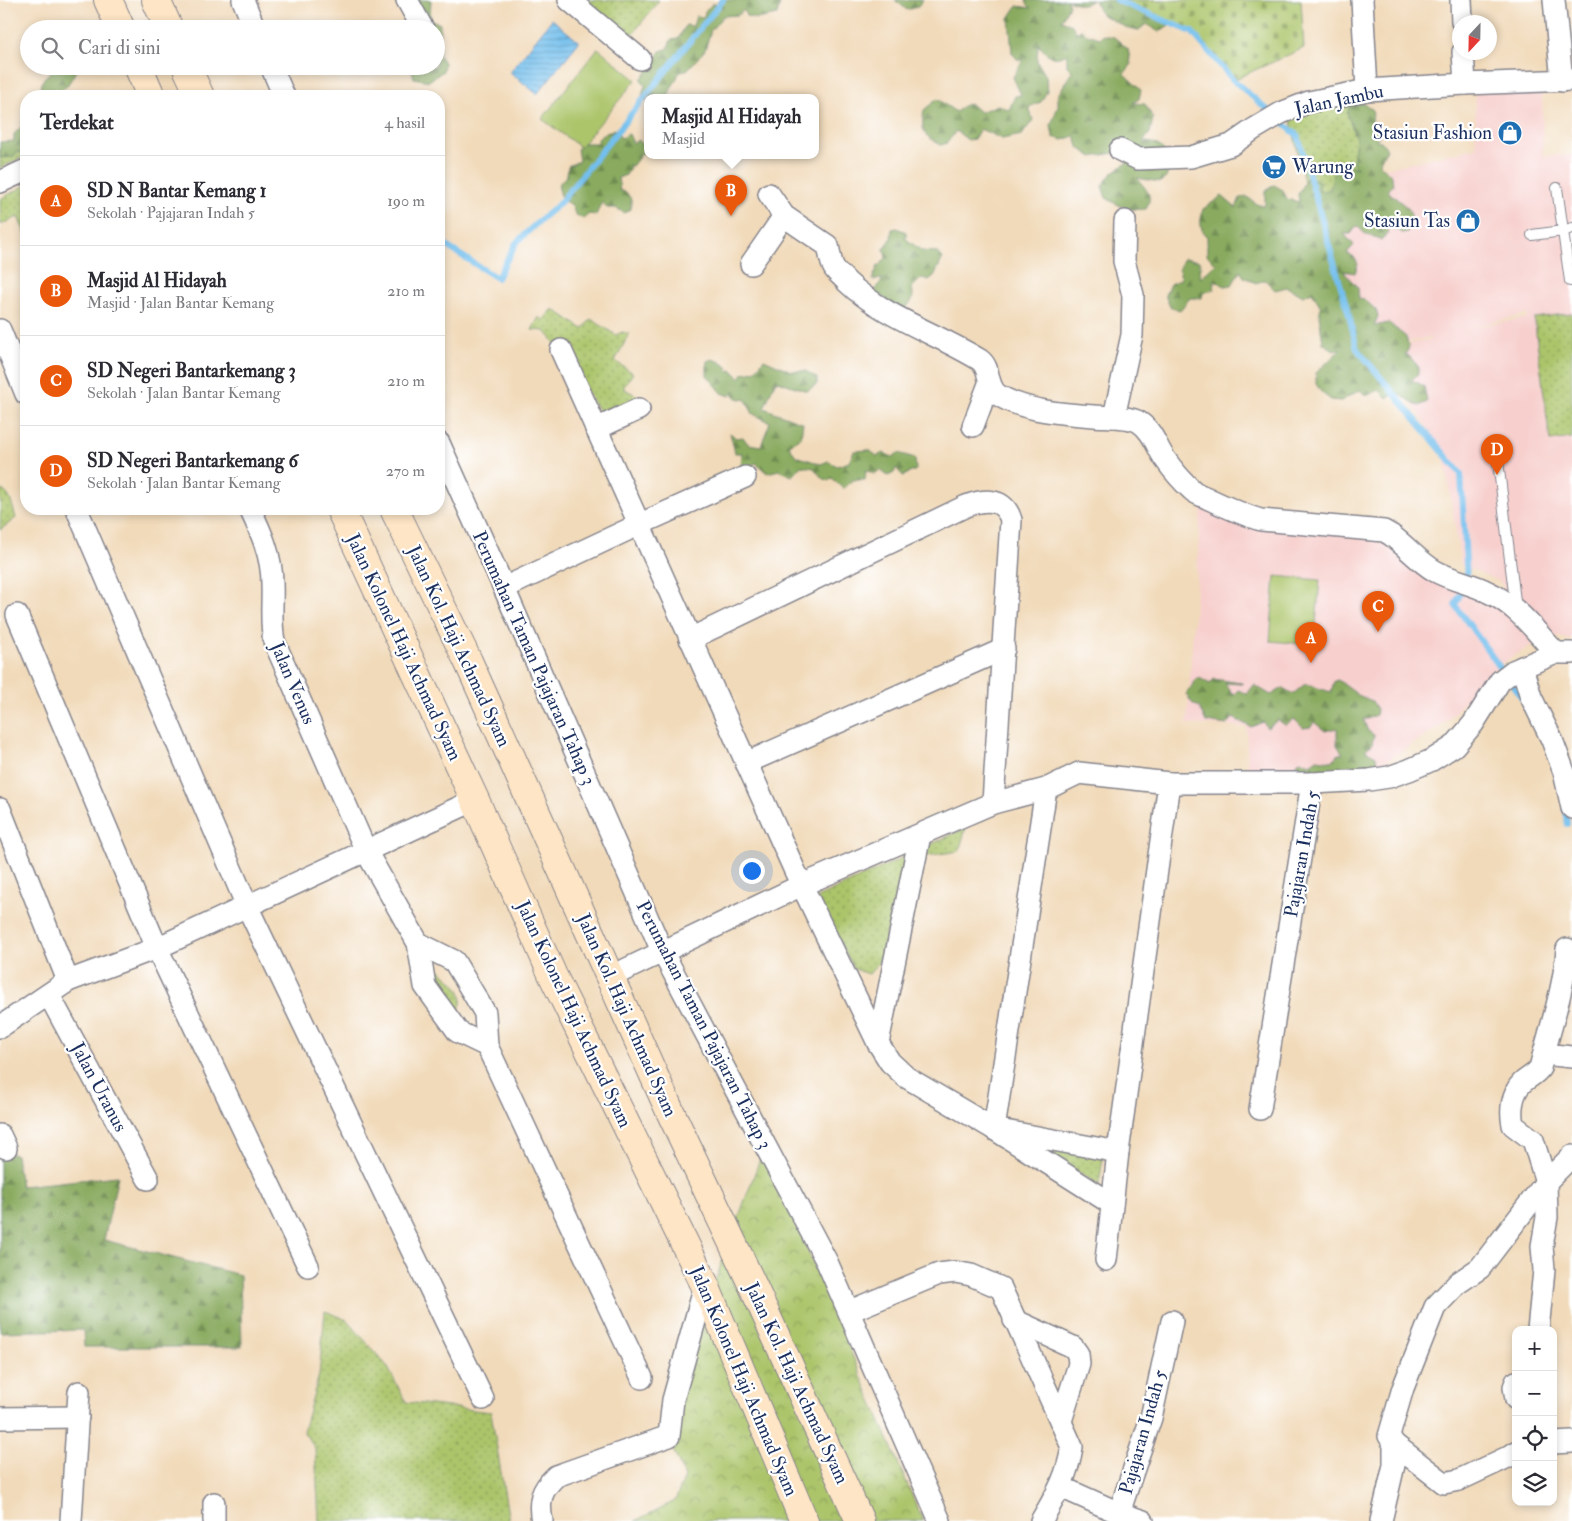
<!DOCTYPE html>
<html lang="id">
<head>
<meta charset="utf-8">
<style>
	:root { --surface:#fff; --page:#f2f2f3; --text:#2b2b33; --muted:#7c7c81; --line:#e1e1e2; --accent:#ea580c }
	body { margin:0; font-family:"IM FELL Double Pica",serif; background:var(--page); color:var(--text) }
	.controls { position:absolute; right:15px; bottom:15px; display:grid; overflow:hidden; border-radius:10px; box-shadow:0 2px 8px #0003 }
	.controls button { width:45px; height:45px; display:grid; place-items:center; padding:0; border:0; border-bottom:1px solid var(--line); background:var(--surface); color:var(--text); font:25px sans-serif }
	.compass { position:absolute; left:1452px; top:15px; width:45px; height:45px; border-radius:50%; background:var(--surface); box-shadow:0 2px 8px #0003; rotate:202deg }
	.you { position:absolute; left:751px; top:870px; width:18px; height:18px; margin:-12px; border:4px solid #fff; border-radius:50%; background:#1a73e8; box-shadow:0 0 0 8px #1a73e833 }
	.badge { display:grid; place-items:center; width:32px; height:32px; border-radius:50%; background:var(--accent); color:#fff; font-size:16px; font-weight:700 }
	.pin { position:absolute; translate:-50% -41px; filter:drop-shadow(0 1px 2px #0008) }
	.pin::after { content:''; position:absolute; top:26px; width:18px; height:15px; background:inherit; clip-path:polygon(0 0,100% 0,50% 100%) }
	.popup { position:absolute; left:644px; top:94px; width:175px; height:65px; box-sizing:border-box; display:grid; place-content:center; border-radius:10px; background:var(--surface); filter:drop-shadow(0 1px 4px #0005); font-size:16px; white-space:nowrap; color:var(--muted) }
	.popup b { font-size:19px; color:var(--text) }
	.popup::after { content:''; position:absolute; left:50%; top:100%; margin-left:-10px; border:10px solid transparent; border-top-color:var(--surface) }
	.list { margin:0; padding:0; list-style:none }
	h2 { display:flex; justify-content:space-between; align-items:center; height:65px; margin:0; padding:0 20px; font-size:21px }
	h2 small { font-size:16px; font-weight:400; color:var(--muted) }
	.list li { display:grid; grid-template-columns:32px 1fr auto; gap:15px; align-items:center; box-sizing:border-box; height:90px; padding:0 20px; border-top:1px solid var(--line) }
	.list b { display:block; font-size:19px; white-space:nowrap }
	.list p { margin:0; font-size:16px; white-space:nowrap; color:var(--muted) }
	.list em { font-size:16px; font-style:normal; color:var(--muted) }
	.icon { flex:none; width:28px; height:28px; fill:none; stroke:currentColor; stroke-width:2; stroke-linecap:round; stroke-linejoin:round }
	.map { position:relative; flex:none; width:1572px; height:1521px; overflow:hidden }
	.search { position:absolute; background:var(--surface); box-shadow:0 2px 8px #0003; left:20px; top:20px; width:425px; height:55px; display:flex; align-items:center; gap:12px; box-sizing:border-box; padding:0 18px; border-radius:28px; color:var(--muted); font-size:19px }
	.panel { position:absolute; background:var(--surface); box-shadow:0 2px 8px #0003; left:20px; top:90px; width:425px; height:425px; border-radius:20px }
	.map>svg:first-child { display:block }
	.built { fill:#f7d0ce; fill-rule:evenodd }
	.grass { fill:url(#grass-dots); stroke:#647a64 }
	.forest { fill:url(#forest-firs); stroke:#526c5e }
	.cemetery { fill:url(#cemetery-stones); stroke:#647a64 }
	.park { fill:url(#park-crowns); stroke:#647a64 }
	.pitch { fill:#acc56a; stroke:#647a64 }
	.water { fill:url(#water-rules); stroke:#4777a6 }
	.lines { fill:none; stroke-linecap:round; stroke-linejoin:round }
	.stream { stroke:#73bfed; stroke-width:6 }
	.lane-casing { stroke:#86848c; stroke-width:12 }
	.street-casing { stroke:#86848c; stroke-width:24 }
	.secondary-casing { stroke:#86848c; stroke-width:30 }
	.lane { stroke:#fff; stroke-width:10 }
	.street { stroke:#fff; stroke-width:21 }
	.secondary { stroke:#fde5c5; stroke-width:28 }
	.labels { text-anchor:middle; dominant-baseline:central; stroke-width:4.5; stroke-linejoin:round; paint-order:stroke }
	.street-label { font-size:19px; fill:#1b2f5e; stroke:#fff }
	.poi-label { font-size:19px; fill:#1b2f5e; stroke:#fff; text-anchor:end }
</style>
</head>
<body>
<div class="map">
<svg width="1572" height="1521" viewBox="0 0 1572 1521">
	<defs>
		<pattern id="grass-dots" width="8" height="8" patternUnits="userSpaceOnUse" patternTransform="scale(1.25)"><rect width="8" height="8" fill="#acc56a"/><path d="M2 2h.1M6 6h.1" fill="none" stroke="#8ba05a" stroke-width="1.8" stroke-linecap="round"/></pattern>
		<pattern id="forest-firs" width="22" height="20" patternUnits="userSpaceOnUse" patternTransform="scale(1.25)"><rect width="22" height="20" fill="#89aa5e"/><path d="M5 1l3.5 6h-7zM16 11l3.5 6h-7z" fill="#6f8b51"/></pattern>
		<pattern id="cemetery-stones" width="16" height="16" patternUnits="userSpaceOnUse" patternTransform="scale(1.25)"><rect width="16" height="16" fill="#acc56a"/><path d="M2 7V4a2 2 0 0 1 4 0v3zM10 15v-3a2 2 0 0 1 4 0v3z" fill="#8ba05a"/></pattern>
		<pattern id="park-crowns" width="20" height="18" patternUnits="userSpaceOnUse" patternTransform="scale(1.25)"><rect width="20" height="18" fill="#acc56a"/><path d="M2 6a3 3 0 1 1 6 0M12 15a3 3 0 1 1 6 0" fill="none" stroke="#8ba05a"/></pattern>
		<pattern id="water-rules" width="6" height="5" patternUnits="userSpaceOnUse" patternTransform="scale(1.25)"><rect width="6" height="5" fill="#73bfed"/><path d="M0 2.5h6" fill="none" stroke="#5e9cc3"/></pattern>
	</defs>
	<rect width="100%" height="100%" fill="#fff"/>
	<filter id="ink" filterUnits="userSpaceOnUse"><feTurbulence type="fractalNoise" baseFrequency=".02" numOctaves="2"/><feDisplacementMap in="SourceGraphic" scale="10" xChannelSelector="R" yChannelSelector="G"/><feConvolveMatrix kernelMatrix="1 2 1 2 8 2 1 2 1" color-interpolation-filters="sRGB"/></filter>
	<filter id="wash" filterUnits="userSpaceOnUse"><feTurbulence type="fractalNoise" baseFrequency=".0096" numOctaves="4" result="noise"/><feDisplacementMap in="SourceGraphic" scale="20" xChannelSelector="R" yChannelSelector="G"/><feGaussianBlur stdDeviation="1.12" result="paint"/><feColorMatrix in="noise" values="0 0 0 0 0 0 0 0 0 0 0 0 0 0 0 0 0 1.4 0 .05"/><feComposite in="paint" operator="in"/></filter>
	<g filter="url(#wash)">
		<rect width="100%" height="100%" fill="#f1daba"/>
		<g class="built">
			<path d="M1542,84l1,72 29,-1v420l-3,1 3,16v46l-4,1 -22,-5 -22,-22 -25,-31 -38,-16 -17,-111 -65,-103 52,-12 -1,-2 -70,16 -46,-168 162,-37 -1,-60zM1527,314v4l-64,11z"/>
			<polygon points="1201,509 1360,526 1479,586 1535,643 1502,663 1443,724 1378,767 1377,764 1247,770 1247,727 1187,724"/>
		</g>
		<g class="grass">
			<polygon points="580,0 659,0 629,39"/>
			<polygon points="1361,95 1388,220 1340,230 1349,271 1324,277 1289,111"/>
			<polygon points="0,149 26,150 26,156 0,168"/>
			<polygon points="26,185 26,235 18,217 0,225 0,199"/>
			<polygon points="553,309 583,329 591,319 616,335 622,332 629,334 615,361 633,373 623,388 639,397 614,416 600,413 560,349 545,331 532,330 539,317 543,320"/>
			<polygon points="1572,313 1572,438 1550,441 1534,318"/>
			<path d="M0,489c11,4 13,19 16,29l-16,12z"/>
			<polygon points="966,828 959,851 914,858 904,869 879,962 869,974 854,969 817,898"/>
			<path d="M428,967l10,1c15,14 32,24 19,45l-20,-18z"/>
			<polygon points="1048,1150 1103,1158 1099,1185 1047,1152"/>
			<polygon points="325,1311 347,1320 387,1366 406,1402 491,1412 509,1521 319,1521 315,1448 303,1431 319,1375"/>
		</g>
		<g class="forest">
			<polygon points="396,0 431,0 430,19 440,24 439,55 444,63 443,71 429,81 414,78 412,71 413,66 436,66 436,29 413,29 396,3"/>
			<path d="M719,0h62l-4,15 -21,4 -10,-3 -2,-6 -6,5 -15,1 -12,14 -6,20 -17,19 -9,4c-3,9 -9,15 -11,24h-21v4l-5,-5 3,-11 -4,-6 7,-8 -17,-16 11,-3 14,9 4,-10 7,-2 4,-9 7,-1 8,-14 7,1 3,-10 8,1 1,-6 7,-7h5z"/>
			<polygon points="895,0 923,0 917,7 907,10"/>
			<path d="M1026,0h67l-10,5 -16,-5 2,5 -7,15 10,5 5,8 5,-4 2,4 16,5 3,-3 11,2 14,12 3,16 -7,9 17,16 -2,9 -6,4 12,1 8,14 -3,15 -7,9c16,0 20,6 28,19l-5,17 -6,4 -23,-4c9,12 17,16 9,31 -19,2 -24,-2 -40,-11l-4,-12 10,-13 20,-14 -18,-6 -22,4 -14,-10 -3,-11 -12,4 -10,-3 -2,-12 7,-19v-11l14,-24 -5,-5v-12c-16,8 -18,1 -29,-9l-1,16 9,15 1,15 -6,11 -12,5 4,13 -11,15 -20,4 -22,-10 -6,10 -6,1 -12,-9 -9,12 -6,2c-19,-10 -20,-14 -17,-35l13,-11 19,13 8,-7 7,-1 9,8 18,-7 11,5 6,-14 6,-1 -8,-18 10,-17h-5l-6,-7 -3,-35 8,-12 14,2 -4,-4z"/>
			<polygon points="1094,0 1168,0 1172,23 1159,32 1146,24 1139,30 1129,29 1101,14"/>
			<polygon points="57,66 79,66 67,86 59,91 59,96 37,96 44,78"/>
			<path d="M1352,103l13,1 8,6 -1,13 3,-2 3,5 2,8 -4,6 5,1 6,8 -8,14 13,13 1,9 -6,6 21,17 6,15 -7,9 -5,1 -17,-10 3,11 -6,6 -18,-7 -7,-7 -6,8h-7l10,11 -7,8 7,4 4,7 -3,9 -12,-2 15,17 1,11 6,1 11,10 2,6 -4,10 15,-3 17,14 3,11 -4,7h3l10,11v8l-6,6 12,6 3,16 -8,4 -22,-13 -10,5 -8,-8 -13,6 -6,-6 -19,11 -10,-1 -9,-7 -6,-9v-11l25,-24 -7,1 -11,-7 -4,-28 2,-8 -9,-15 -9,4 -16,-9 -12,3 -10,-10 -9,3 -12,-6 -4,-6 -8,14 -7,1 -11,-6v9l-11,4 -1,5h-12l-10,12 -10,-3 -5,-12 5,-11 11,-5 -2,-11 5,-10 16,3v17l16,-14 -9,-9v-18c-8,-8 -7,-16 -4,-28l19,-13 14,12 4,-10 6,-2 12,9h7v-14l9,-6 9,5 4,9 12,3 -1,-8 10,-19 12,7 -1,9 11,-1 6,-30 21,8 -4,-6 3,-23 -9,-26z"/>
			<polygon points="26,110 26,153 17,152 13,157 0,158 0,142 14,141 14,134 21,127"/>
			<polygon points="614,129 621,138 629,134 633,143 639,140 645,150 632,166 628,165 630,168 626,175 618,178 620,191 626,192 631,199 631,209 624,213 616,208 607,208 602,202 596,215 589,214 583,219 575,214 572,205 562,200 558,185 567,175 568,166 579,161 577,149 584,143 597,143 599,137"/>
			<path d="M897,228l9,4v7l16,12 14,1 7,6 -9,18 -5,4 -7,-2 -10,9c3,14 -1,17 -12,24l-26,-20 9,-12 -11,1 6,-14 8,-8 -2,-9 7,-10 1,-10z"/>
			<polygon points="712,359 721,362 728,368 727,371 732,370 740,378 743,373 755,371 764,359 791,371 806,371 817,378 817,384 807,391 778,381 775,382 764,408 803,423 801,436 789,446 796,456 821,464 828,461 837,466 849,462 854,451 869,450 877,456 883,453 893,457 898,453 915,458 916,470 903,476 896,468 894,473 888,476 880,470 874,474 866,470 865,480 853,480 843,489 832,478 829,481 822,478 814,468 801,466 792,476 779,470 767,473 756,463 749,467 741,467 742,453 735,453 730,433 736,438 743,437 748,444 761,446 770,422 753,414 746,400 736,398 733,393 730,396 722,393 707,375 707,361"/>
			<polygon points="1198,677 1210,684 1214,679 1242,683 1242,684 1225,683 1233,695 1238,690 1247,694 1254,685 1271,695 1283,688 1293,694 1305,684 1331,692 1334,681 1338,680 1358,695 1372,701 1377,709 1376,715 1367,719 1363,719 1368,731 1374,735 1372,744 1365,750 1376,756 1377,764 1364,769 1349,765 1329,780 1306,775 1296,765 1300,760 1310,764 1317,759 1332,761 1339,754 1343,754 1337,745 1337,728 1325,731 1314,722 1311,727 1303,728 1294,719 1285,725 1278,720 1267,728 1263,722 1251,727 1233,718 1227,725 1206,722 1199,707 1192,703 1186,694"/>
			<polygon points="0,1144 4,1151 16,1155 21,1186 118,1176 104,1240 240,1275 242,1347 84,1347 83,1330 0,1332"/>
		</g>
		<polygon class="cemetery" points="1116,0 1301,0 1304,48 1233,80 1192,32"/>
		<polygon class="park" points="764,1148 923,1521 635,1521 675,1501 685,1477 662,1425"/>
		<g class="pitch">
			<polygon points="598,48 636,80 580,147 542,119"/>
			<polygon points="1275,576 1320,580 1314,645 1270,641"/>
		</g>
		<polygon class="water" points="552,19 579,42 537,94 510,72"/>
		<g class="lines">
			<g class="stream">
				<polyline points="1116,0 1192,32 1233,80 1298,136 1349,315 1357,349 1461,474 1467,580 1455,605 1522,698"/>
				<polyline points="439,239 451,249 497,278 516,243 541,219 558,205 723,0"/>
				<polyline points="1565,809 1567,824"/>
			</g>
		</g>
	</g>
	<g filter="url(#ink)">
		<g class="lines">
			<defs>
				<g id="lane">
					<polyline points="1557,188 1570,281"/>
					<polyline points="1532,235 1563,231 1572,228"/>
					<polyline points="1497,453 1516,609"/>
				</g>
				<g id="street">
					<polyline points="243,0 255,29"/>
					<polyline points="407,0 423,29"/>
					<polyline points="569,0 640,59"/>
					<polyline points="1362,0 1367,90"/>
					<polyline points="1461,0 1462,22"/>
					<polyline points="1554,0 1562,81"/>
					<polyline points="1463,52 1465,84"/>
					<polyline points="271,66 284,96"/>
					<polyline points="1120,150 1138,159 1191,157 1231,145 1254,129 1281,113 1309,102 1367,90 1465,84 1572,80"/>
					<polyline points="0,182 26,170"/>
					<path d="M769,194l15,22 44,30c2,7 2,15 6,22 3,5 9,9 13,14 37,35 89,51 133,78 12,9 5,26 18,35 26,16 66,19 96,21 12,1 35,0 45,6 14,9 17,24 26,37 7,10 17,22 27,31 4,4 11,6 17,9 17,8 34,16 52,21l123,11 7,4c15,11 27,26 44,36 18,10 36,12 53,21 29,13 47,39 68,61"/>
					<polyline points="751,264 784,216"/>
					<polyline points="0,330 26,394"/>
					<polyline points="561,350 795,871 878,1043 890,1062 906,1077 994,1129 1112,1204"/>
					<polyline points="1114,417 1132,335 1133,295 1124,261 1125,221"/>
					<polyline points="973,426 989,384"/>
					<polyline points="596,429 639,409"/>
					<polyline points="439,443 504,588 662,951 827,1262 940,1521"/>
					<path d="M250,509c11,23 22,47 22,74 1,20 -2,38 2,58l92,210 52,92 7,43 33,46 29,14"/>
					<polyline points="78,512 247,906 483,1399"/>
					<polyline points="504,588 638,525 745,477"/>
					<polyline points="17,615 157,948 308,1266"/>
					<path d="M690,639l276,-133c19,-7 38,-9 45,14l-18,283"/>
					<polyline points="1522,667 1531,697 1552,740 1564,772 1572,808"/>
					<polyline points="746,763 1004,649"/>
					<polyline points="1046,789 994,1129 1118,1152"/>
					<polyline points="0,809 68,981"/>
					<polyline points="418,943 454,961 485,1013 487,1046 642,1378"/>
					<polyline points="610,977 802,885 993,803 1046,789 1079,773 1169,783 1312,783 1369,780 1389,777 1409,770 1432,760 1454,746 1473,724 1500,681 1513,671 1556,653 1572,653"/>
					<polyline points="49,995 148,1179"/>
					<polyline points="0,1027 68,981 157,948 475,800"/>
					<polyline points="878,1043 920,835"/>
					<polyline points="1544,1054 1572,1057"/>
					<polyline points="1260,1109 1312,783"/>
					<polyline points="0,1135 6,1148"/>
					<polyline points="1106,1260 1118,1152 1169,783"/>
					<path d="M850,1311l89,-37 16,-2 16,3 30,13 71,159c-5,31 -16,48 -31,74"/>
					<polyline points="1014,1320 1073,1347 1078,1354 1079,1364 1061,1421"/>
					<path d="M1538,1330l6,-60 -2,-24 5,-29 -1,-35 -13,-42 -20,-15c-3,-14 -1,-32 9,-42 6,-6 12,-7 18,-15 10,-40 24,-78 27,-119"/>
					<polyline points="1516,1382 1514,1387 1516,1399"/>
					<polyline points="0,1418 78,1417"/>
					<polyline points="1553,1443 1572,1442"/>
					<polyline points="1516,1452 1510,1456 1459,1480 1444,1483 1394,1444 1389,1436 1403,1388 1435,1307 1458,1283 1480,1268 1546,1182 1572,1156"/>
					<polyline points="1061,1487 1119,1513 1143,1521"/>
					<polyline points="1119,1513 1151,1418 1172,1321"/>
					<polyline points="71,1521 79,1392"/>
					<polyline points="214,1521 214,1503"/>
					<path d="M542,1521c-4,-20 -1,-31 14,-45l113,-40 4,-36 32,-115"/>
					<polyline points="1381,1521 1394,1465 1394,1444"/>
				</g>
				<g id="secondary">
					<polyline points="108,0 121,29"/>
					<polyline points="156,0 169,29"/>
					<polyline points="138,66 151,96"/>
					<polyline points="186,66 200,96"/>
					<polyline points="340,509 475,800 553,976 705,1285 804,1521"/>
					<polyline points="394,509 468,661 669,1109 752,1284 860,1521"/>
				</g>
			</defs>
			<use href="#lane" class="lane-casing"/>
			<use href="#street" class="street-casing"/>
			<use href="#secondary" class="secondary-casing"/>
			<use href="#lane" class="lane"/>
			<use href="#street" class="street"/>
			<use href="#secondary" class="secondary"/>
		</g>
	</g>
	<defs>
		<symbol id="shop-disc" viewBox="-11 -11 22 22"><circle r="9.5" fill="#1f6fb2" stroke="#fff"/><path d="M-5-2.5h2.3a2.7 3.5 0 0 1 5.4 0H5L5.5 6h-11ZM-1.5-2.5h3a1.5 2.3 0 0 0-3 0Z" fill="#fff"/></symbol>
		<symbol id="supermarket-disc" viewBox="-11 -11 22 22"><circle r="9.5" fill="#1f6fb2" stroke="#fff"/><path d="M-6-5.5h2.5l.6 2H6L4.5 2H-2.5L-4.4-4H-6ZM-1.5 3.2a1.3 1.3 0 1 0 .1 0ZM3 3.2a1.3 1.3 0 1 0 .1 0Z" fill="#fff"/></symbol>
	</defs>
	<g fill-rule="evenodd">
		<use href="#shop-disc" x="1496" y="119" width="28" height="28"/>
		<use href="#supermarket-disc" x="1260" y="153" width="28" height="28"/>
		<use href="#shop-disc" x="1454" y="207" width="28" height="28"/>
	</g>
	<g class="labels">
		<g class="street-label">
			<text transform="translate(1339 100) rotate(-12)">Jalan Jambu</text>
			<text transform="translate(459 646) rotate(65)">Jalan Kol. Haji Achmad Syam</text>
			<text transform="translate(404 647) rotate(65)">Jalan Kolonel Haji Achmad Syam</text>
			<text transform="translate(534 658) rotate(66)">Perumahan Taman Pajajaran Tahap 3</text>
			<text transform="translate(293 683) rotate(67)">Jalan Venus</text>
			<text transform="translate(1302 854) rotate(-80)">Pajajaran Indah 5</text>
			<text transform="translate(574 1014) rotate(65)">Jalan Kolonel Haji Achmad Syam</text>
			<text transform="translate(627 1015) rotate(66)">Jalan Kol. Haji Achmad Syam</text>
			<text transform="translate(704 1025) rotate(63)">Perumahan Taman Pajajaran Tahap 3</text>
			<text transform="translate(99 1087) rotate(62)">Jalan Uranus</text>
			<text transform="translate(744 1381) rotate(67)">Jalan Kolonel Haji Achmad Syam</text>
			<text transform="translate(797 1383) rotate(65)">Jalan Kol. Haji Achmad Syam</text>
			<text transform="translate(1143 1432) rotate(-74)">Pajajaran Indah 5</text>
		</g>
		<g class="poi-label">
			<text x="1492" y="133">Stasiun Fashion</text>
			<text x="1292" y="167" text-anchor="start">Warung</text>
			<text x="1450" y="221">Stasiun Tas</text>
		</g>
	</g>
</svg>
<div class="controls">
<button>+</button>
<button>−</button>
<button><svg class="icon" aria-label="locate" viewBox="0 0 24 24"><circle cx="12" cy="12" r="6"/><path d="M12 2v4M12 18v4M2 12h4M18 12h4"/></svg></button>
<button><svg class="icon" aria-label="layers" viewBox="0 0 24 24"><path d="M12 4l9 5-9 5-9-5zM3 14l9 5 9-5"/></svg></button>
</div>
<svg class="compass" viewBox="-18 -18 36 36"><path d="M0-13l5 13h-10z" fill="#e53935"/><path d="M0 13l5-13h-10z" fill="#7c7c81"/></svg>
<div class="you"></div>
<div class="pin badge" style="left:1311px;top:663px">A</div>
<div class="pin badge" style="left:731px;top:216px">B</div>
<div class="popup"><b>Masjid Al Hidayah</b>Masjid</div>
<div class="pin badge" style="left:1378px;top:632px">C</div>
<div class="pin badge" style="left:1497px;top:475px">D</div>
<div class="search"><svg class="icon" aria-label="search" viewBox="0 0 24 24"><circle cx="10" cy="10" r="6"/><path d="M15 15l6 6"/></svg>Cari di sini</div>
<section class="panel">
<h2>Terdekat<small>4 hasil</small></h2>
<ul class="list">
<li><span class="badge">A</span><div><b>SD N Bantar Kemang 1</b><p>Sekolah · Pajajaran Indah 5</p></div><em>190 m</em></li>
<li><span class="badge">B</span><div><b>Masjid Al Hidayah</b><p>Masjid · Jalan Bantar Kemang</p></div><em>210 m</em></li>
<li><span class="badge">C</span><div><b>SD Negeri Bantarkemang 3</b><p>Sekolah · Jalan Bantar Kemang</p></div><em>210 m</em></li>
<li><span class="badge">D</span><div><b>SD Negeri Bantarkemang 6</b><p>Sekolah · Jalan Bantar Kemang</p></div><em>270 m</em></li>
</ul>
</section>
</div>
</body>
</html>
